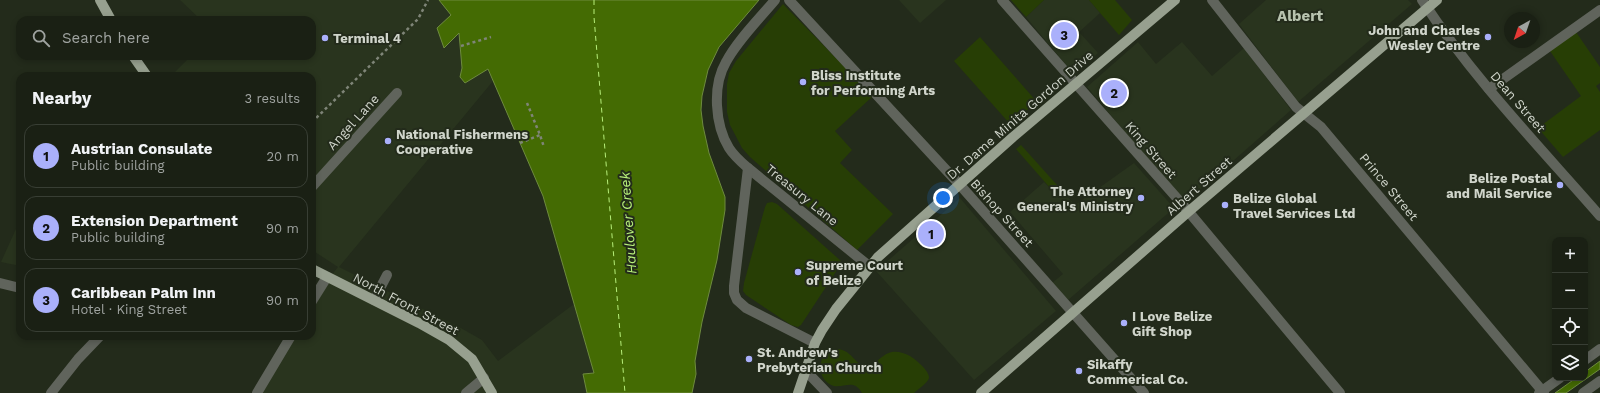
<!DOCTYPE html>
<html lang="en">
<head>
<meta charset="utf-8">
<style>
	:root { --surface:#1a2014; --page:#272d22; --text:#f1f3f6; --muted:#9fa3a0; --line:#383e34; --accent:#aab0fb }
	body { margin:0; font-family:"Work Sans",sans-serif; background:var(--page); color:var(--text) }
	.controls { position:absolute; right:12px; bottom:12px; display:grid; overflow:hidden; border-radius:8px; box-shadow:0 2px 6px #0003 }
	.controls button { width:36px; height:36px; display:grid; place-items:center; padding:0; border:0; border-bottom:1px solid var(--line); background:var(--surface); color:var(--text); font:20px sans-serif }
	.compass { position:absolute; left:1504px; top:12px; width:36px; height:36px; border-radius:50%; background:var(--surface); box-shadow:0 2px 6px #0003; rotate:220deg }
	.you { position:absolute; left:943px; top:198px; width:14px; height:14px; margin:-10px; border:3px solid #fff; border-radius:50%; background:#1a73e8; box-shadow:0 0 0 6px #1a73e833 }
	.badge { display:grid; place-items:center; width:26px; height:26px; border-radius:50%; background:var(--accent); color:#111; font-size:13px; font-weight:700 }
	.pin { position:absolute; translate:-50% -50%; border:2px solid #fff; box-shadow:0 1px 4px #0006 }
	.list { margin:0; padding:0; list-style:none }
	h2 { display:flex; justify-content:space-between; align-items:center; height:52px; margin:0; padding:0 16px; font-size:17px }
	h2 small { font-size:13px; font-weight:400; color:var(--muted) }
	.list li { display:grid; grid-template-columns:26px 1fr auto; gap:12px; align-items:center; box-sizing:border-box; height:64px; margin:0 8px 8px; padding:0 8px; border:1px solid var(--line); border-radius:12px }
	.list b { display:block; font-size:15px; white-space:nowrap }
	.list p { margin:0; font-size:13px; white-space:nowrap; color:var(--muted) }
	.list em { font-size:13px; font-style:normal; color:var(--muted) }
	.icon { flex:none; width:22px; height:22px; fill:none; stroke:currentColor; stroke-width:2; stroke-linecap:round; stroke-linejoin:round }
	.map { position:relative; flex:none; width:1600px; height:393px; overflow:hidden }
	.search { position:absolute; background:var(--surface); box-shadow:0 2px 6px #0003; left:16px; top:16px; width:300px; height:44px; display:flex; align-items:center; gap:10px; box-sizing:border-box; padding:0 14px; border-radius:12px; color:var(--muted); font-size:15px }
	.panel { position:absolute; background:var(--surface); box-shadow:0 2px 6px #0003; left:16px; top:72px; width:300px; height:268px; border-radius:12px }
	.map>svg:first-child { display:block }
	.built { fill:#29341e }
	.green { fill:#273e05 }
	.water { fill:#446b03; stroke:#6e8b3f }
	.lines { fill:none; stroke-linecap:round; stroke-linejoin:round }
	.ferry { stroke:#b7ef7a; stroke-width:1; stroke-dasharray:5 4; stroke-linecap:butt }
	.path { stroke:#7f8578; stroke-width:2.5; stroke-dasharray:3 3; stroke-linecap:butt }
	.minor { stroke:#60645c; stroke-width:10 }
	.major { stroke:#97a08f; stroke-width:10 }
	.poi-dot { fill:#aab0fb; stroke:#232b1b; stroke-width:1.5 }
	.labels { text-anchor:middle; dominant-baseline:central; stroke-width:4; stroke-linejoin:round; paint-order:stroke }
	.poi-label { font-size:13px; font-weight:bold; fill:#d0d5cb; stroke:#232b1b; text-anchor:start }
	.street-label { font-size:13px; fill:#d0d5cb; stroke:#232b1b }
	.water-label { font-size:14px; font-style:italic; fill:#b7ef7a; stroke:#232b1b }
	.quarter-label { font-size:15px; font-weight:bold; fill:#b7c2ae; stroke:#232b1b }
</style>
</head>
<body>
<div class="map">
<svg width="1600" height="393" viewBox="0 0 1600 393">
	<rect width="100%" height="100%" fill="#232b1b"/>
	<g class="built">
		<polygon points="180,0 440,0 451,15 444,48 459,32 462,68 460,78 465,83 487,69 493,81 339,267 459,327 482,340 498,361 574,304 594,373 583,375 587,393 260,393 295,336 312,336 312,307 330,277 338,267 312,250 312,76 171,76 191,56 312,56 312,20 201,20"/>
		<polygon points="899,0 946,0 920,23"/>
		<polygon points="1044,0 1089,0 1100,13 1079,32 1098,53 1077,72 1072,72 1026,17"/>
		<polygon points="1266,0 1408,0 1412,4 1298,102 1239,24"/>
		<polygon points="1138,42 1156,64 1182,42 1212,76 1244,48 1291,110 1185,203 1087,87"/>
		<polygon points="1134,163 1174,208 1067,301 1052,283 1063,274 1010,212 1044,182 1051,189 1057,185 1075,205"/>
		<polygon points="960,198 1056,311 974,380 876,271"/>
		<polygon points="20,220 20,266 1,262"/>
	</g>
	<g class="green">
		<polygon points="1011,0 1044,0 1026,17"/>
		<polygon points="1089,0 1115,0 1132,20 1119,35"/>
		<polygon points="783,4 873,96 835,131 852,150 840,163 893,214 857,250 750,157 742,148 730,125 727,112 727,84 729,73 736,61"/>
		<polygon points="1576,32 1600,67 1600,83 1596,86 1600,92 1600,130 1563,157 1538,128 1581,96 1550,51"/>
		<polygon points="980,37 1037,102 1010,124 954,61"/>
		<polygon points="1021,145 1057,185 1051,189 1016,149"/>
		<polygon points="772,202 777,204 841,261 839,267 801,325 798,327 791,325 746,295 743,291 744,283 765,207 767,203"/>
		<path d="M838,349c15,2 17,16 27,17 11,0 16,-12 27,-14 6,-1 12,1 18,4 5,3 20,15 19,22 -2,6 -11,11 -15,15h-52c-2,-4 -5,-7 -9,-8 -6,-1 -12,2 -19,1 -12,-3 -18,-19 -10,-30 4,-4 8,-5 14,-7z"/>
	</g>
	<g class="water">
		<polygon points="439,0 759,0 719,47 708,70 702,96 701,110 703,126 709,153 725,197 725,210 717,260 702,322 695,361 696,374 692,393 587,393 583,374 594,373 543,196 488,69 465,83 460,77 462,68 459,33 444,48 437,28 451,15"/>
		<polygon points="1600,361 1600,369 1566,393 1555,393 1576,378 1585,378 1585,372"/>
	</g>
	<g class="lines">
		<polyline class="ferry" points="594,0 594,17 625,393"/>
		<g class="path">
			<polyline points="461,46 491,37"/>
			<polyline points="527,103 540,135 544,147"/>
			<polyline points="312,122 418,19 428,0"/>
			<polyline points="520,143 540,135"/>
		</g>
		<g class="minor">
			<path d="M775,0c-16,19 -38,41 -49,62 -14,24 -11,63 3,86 5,8 12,14 19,20l121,98"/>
			<polyline points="789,0 960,185 1144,393"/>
			<polyline points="1002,0 1183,205 1340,393"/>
			<polyline points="1212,0 1296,107 1321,127 1544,393"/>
			<path d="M1422,0c51,78 117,146 178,216"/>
			<polyline points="1489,89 1600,10"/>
			<polyline points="748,168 734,286 734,293 737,300 746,308 815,343"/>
			<polyline points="312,187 397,93"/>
			<polyline points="0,283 20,288"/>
			<polyline points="374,300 387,275"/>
			<polyline points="312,301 327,277"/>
			<polyline points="1585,360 1600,349"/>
			<polyline points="805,370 827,393"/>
			<polyline points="51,393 78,359 100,336"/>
			<polyline points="257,393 291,336"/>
			<polyline points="466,393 484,378"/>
			<polyline points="1539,393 1560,378"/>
			<polyline points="1583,393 1600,381"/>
		</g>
		<g class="major">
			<polyline points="100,0 111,20"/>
			<polyline points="133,56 147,76"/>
			<polyline points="312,269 419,323 449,340 472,359 492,393"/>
			<polyline points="798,393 815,343 822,330 836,309 878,257 1013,137 1175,0"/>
			<polyline points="981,393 1188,212 1437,0"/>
		</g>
	</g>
	<g class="poi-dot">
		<circle cx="1488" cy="37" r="4"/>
		<circle cx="325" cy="38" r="4"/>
		<circle cx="803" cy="82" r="4"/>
		<circle cx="388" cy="141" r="4"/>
		<circle cx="1560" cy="185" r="4"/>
		<circle cx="1141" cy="198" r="4"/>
		<circle cx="1225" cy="205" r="4"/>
		<circle cx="798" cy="272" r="4"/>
		<circle cx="1124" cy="323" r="4"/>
		<circle cx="749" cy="359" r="4"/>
		<circle cx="1079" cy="371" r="4"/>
	</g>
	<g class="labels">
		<g class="poi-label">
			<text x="1480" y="30" text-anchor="end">John and Charles<tspan x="1480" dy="15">Wesley Centre</tspan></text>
			<text x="333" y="38">Terminal 4</text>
			<text x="811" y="75">Bliss Institute<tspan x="811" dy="15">for Performing Arts</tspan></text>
			<text x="396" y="134">National Fishermens<tspan x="396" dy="15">Cooperative</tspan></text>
			<text x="1552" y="178" text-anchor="end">Belize Postal<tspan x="1552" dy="15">and Mail Service</tspan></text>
			<text x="1133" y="191" text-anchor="end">The Attorney<tspan x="1133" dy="15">General's Ministry</tspan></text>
			<text x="1233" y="198">Belize Global<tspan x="1233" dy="15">Travel Services Ltd</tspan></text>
			<text x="806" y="265">Supreme Court<tspan x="806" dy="15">of Belize</tspan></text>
			<text x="1132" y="316">I Love Belize<tspan x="1132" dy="15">Gift Shop</tspan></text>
			<text x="757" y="352">St. Andrew's<tspan x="757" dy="15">Prebyterian Church</tspan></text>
			<text x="1087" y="364">Sikaffy<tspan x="1087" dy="15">Commerical Co.</tspan></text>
		</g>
		<g class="street-label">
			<text transform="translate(1518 102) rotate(49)">Dean Street</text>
			<text transform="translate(1020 115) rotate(-41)">Dr. Dame Minita Gordon Drive</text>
			<text transform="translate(353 122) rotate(-48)">Angel Lane</text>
			<text transform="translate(1151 150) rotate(49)">King Street</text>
			<text transform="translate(1199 186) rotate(-41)">Albert Street</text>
			<text transform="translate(1389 187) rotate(50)">Prince Street</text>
			<text transform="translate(802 195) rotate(39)">Treasury Lane</text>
			<text transform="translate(1002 213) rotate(48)">Bishop Street</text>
			<text transform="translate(406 304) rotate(28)">North Front Street</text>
		</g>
		<g class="water-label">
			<text transform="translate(628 223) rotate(-94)">Haulover Creek</text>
		</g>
		<g class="quarter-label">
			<text x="1300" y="16">Albert</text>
		</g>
	</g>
</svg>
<div class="controls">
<button>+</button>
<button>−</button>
<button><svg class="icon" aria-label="locate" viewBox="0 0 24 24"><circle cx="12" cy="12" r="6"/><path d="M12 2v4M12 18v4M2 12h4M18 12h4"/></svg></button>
<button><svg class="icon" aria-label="layers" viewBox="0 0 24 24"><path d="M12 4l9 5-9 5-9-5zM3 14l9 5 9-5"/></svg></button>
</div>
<svg class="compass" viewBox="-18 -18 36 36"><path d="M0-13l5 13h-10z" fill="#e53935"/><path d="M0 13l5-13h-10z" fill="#9fa3a0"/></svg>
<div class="you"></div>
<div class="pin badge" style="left:931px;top:234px">1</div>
<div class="pin badge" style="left:1114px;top:93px">2</div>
<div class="pin badge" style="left:1064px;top:35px">3</div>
<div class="search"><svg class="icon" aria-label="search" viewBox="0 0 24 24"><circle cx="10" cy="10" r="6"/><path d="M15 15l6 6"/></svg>Search here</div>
<section class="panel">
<h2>Nearby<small>3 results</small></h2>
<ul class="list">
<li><span class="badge">1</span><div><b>Austrian Consulate</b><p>Public building</p></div><em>20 m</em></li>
<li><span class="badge">2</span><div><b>Extension Department</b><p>Public building</p></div><em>90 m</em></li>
<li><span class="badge">3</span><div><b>Caribbean Palm Inn</b><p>Hotel · King Street</p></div><em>90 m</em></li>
</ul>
</section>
</div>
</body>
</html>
